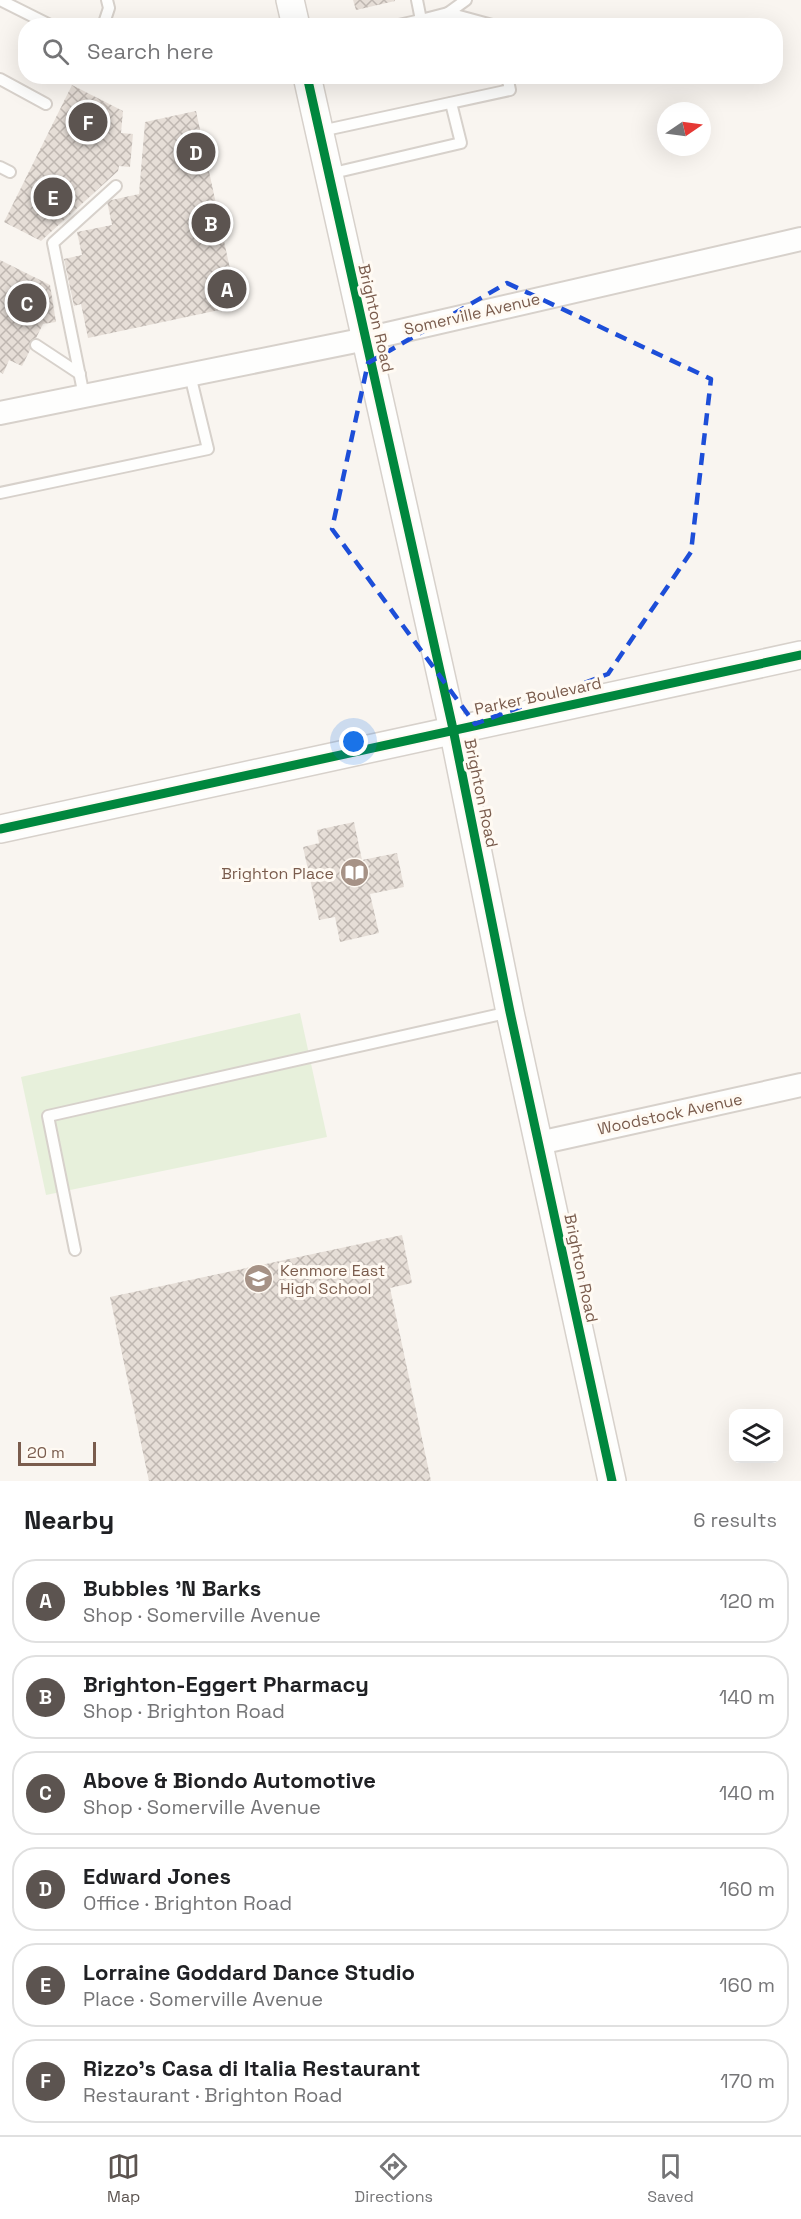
<!DOCTYPE html>
<html lang="en">
<head>
<meta charset="utf-8">
<style>
	:root { --surface:#fff; --page:#f2f2f2; --text:#202124; --muted:#757577; --line:#e0e0e0; --accent:#5c5450 }
	body { margin:0; font-family:"Space Grotesk",sans-serif; background:var(--page); color:var(--text) }
	.controls { position:absolute; right:18px; bottom:18px; display:grid; overflow:hidden; border-radius:12px; box-shadow:0 6px 24px #0002 }
	.controls button { width:54px; height:54px; display:grid; place-items:center; padding:0; border:0; border-bottom:2px solid var(--line); background:var(--surface); color:var(--text); font:30px sans-serif }
	.compass { position:absolute; left:657px; top:102px; width:54px; height:54px; border-radius:50%; background:var(--surface); box-shadow:0 6px 24px #0002; rotate:77deg }
	.scale { position:absolute; left:18px; bottom:15px; width:78px; box-sizing:border-box; padding-left:6px; border:3px solid #7a5c4d; border-top:0; font-size:16px; line-height:21px; white-space:nowrap; color:#7a5c4d; -webkit-text-stroke:4px #fffaf3; paint-order:stroke }
	.you { position:absolute; left:354px; top:742px; width:21px; height:21px; margin:-15px; border:4px solid #fff; border-radius:50%; background:#1a73e8; box-shadow:0 0 0 9px #1a73e833 }
	.badge { display:grid; place-items:center; width:39px; height:39px; border-radius:50%; background:var(--accent); color:#fff; font-size:20px; font-weight:700 }
	.pin { position:absolute; translate:-50% -50%; border:3px solid #fff; box-shadow:0 2px 6px #0006 }
	.list { margin:0; padding:0; list-style:none }
	h2 { display:flex; justify-content:space-between; align-items:center; height:78px; margin:0; padding:0 24px; font-size:26px }
	h2 small { font-size:20px; font-weight:400; color:var(--muted) }
	.list li { display:grid; grid-template-columns:39px 1fr auto; gap:18px; align-items:center; box-sizing:border-box; height:84px; margin:0 12px 12px; padding:0 12px; border:2px solid var(--line); border-radius:24px }
	.list b { display:block; font-size:22px; white-space:nowrap }
	.list p { margin:0; font-size:20px; white-space:nowrap; color:var(--muted) }
	.list em { font-size:20px; font-style:normal; color:var(--muted) }
	.icon { flex:none; width:33px; height:33px; fill:none; stroke:currentColor; stroke-width:2; stroke-linecap:round; stroke-linejoin:round }
	.map { position:relative; flex:none; width:801px; height:1481px; overflow:hidden }
	.search { position:absolute; background:var(--surface); box-shadow:0 6px 24px #0002; left:18px; right:18px; top:18px; height:66px; display:flex; align-items:center; gap:15px; box-sizing:border-box; padding:0 21px; border-radius:24px; color:var(--muted); font-size:22px }
	.sheet { height:654px; background:var(--surface) }
	nav { display:flex; justify-content:space-around; align-items:center; box-sizing:border-box; height:84px; border-top:2px solid var(--line); background:var(--surface); font-size:16px; color:var(--muted) }
	nav a { display:grid; justify-items:center; gap:3px }
	nav .on { color:var(--accent) }
	.map>svg:first-child { display:block }
	.grass { fill:#e7f0db }
	.building { fill:url(#building-cross-hatch) }
	.lines { fill:none; stroke-linecap:round; stroke-linejoin:round }
	.service-casing { stroke:#d7d1cb; stroke-width:14 }
	.minor-casing { stroke:#d7d1cb; stroke-width:26 }
	.tertiary-casing { stroke:#d7d1cb; stroke-width:30 }
	.service { stroke:#fefefd; stroke-width:10 }
	.minor { stroke:#fefefd; stroke-width:22 }
	.tertiary { stroke:#fefefd; stroke-width:27 }
	.cycleway-casing { stroke:#fffaf3; stroke-width:13 }
	.cycleway { stroke:#00873e; stroke-width:9 }
	.marked { fill:none; stroke:#1d4ed8; stroke-width:4.5; stroke-dasharray:12 8; stroke-linejoin:round }
	.labels { text-anchor:middle; dominant-baseline:central; stroke-width:6; stroke-linejoin:round; paint-order:stroke }
	.street-label { font-size:16px; fill:#7a5c4d; stroke:#fffaf3 }
	.poi-label { font-size:16px; fill:#7a5c4d; stroke:#fffaf3; text-anchor:end }
</style>
</head>
<body>
<div class="map">
<svg width="801" height="1481" viewBox="0 0 801 1481">
	<defs>
		<pattern id="building-cross-hatch" width="8" height="8" patternUnits="userSpaceOnUse" patternTransform="scale(1.5)"><rect width="8" height="8" fill="#e6ded7"/><path d="M0 0l8 8M0 8l8-8" fill="none" stroke="#bfb7b1"/></pattern>
	</defs>
	<rect width="100%" height="100%" fill="#f9f5f0"/>
	<polygon class="grass" points="300,1013 327,1137 46,1195 21,1077"/>
	<g class="building">
		<polygon points="353,0 395,0 395,1 356,10"/>
		<polygon points="72,85 123,111 121,133 133,134 130,167 119,166 118,171 41,241 4,222"/>
		<polygon points="196,111 238,306 88,338 81,304 74,306 64,259 82,255 77,232 112,225 107,201 139,194 145,122"/>
		<polygon points="0,260 50,285 56,322 43,324 22,366 9,360 3,374 0,372"/>
		<polygon points="354,822 362,860 397,853 404,887 370,894 379,933 340,942 335,917 319,920 303,847 319,843 317,830"/>
		<polygon points="402,1235 412,1283 390,1288 431,1481 149,1481 110,1297"/>
	</g>
	<g class="lines">
		<defs>
			<g id="service">
				<polyline points="0,0 52,26"/>
				<polyline points="417,0 421,20 448,13"/>
				<polyline points="466,0 448,13 496,26"/>
				<polyline points="103,26 109,8 107,0"/>
				<polyline points="394,26 421,20"/>
				<polyline points="0,79 46,104"/>
				<polyline points="321,131 510,90 507,76"/>
				<polyline points="0,167 10,172"/>
				<polyline points="329,174 461,143 451,103"/>
				<polyline points="36,345 80,374"/>
				<polyline points="84,396 53,243 116,186"/>
				<polyline points="0,493 208,449 190,375"/>
				<polyline points="75,1250 48,1116 510,1012"/>
			</g>
			<g id="minor">
				<polyline points="0,413 366,339 801,239"/>
				<polyline points="539,1143 801,1085"/>
			</g>
			<g id="tertiary">
				<polyline points="290,0 296,26"/>
				<polyline points="307,76 453,729 510,1012 612,1481"/>
				<polyline points="0,829 801,655"/>
			</g>
		</defs>
		<use href="#service" class="service-casing"/>
		<use href="#minor" class="minor-casing"/>
		<use href="#tertiary" class="tertiary-casing"/>
		<use href="#service" class="service"/>
		<use href="#minor" class="minor"/>
		<use href="#tertiary" class="tertiary"/>
		<defs>
			<g id="cycleway">
				<polyline points="307,76 453,729 510,1012 612,1481"/>
				<polyline points="0,829 801,655"/>
			</g>
		</defs>
		<use href="#cycleway" class="cycleway-casing"/>
		<use href="#cycleway" class="cycleway"/>
	</g>
	<path class="marked" d="M507,283l204,96 -20,173 -83,122 -133,50 -143,-195 36,-166z"/>
	<defs>
		<symbol id="library-disc" viewBox="-11 -11 22 22"><circle r="9.5" fill="#a69286" stroke="#fffaf3"/><path d="M-6-4Q-3-5.5-.7-3.5V5Q-3 3-6 4ZM6-4Q3-5.5 .7-3.5V5Q3 3 6 4Z" fill="#fff"/></symbol>
		<symbol id="school-disc" viewBox="-11 -11 22 22"><circle r="9.5" fill="#a69286" stroke="#fffaf3"/><path d="M0-5L7-2L0 1L-7-2ZM-4 1L0 2.5L4 1V4Q0 6-4 4Z" fill="#fff"/></symbol>
	</defs>
	<g fill-rule="evenodd">
		<use href="#library-disc" x="338" y="856" width="33" height="33"/>
		<use href="#school-disc" x="242" y="1262" width="33" height="33"/>
	</g>
	<g class="labels">
		<g class="street-label">
			<text transform="translate(472 314) rotate(-13)">Somerville Avenue</text>
			<text transform="translate(376 318) rotate(77)">Brighton Road</text>
			<text transform="translate(538 696) rotate(-12)">Parker Boulevard</text>
			<text transform="translate(481 793) rotate(78)">Brighton Road</text>
			<text transform="translate(670 1114) rotate(-12)">Woodstock Avenue</text>
			<text transform="translate(581 1268) rotate(78)">Brighton Road</text>
		</g>
		<g class="poi-label">
			<text x="334" y="873">Brighton Place</text>
			<text x="280" y="1270" text-anchor="start">Kenmore East<tspan x="280" dy="18">High School</tspan></text>
		</g>
	</g>
</svg>
<div class="controls">
<button><svg class="icon" aria-label="layers" viewBox="0 0 24 24"><path d="M12 4l9 5-9 5-9-5zM3 14l9 5 9-5"/></svg></button>
</div>
<svg class="compass" viewBox="-18 -18 36 36"><path d="M0-13l5 13h-10z" fill="#e53935"/><path d="M0 13l5-13h-10z" fill="#757577"/></svg>
<div class="scale">20 m</div>
<div class="you"></div>
<div class="pin badge" style="left:227px;top:289px">A</div>
<div class="pin badge" style="left:211px;top:223px">B</div>
<div class="pin badge" style="left:27px;top:303px">C</div>
<div class="pin badge" style="left:196px;top:152px">D</div>
<div class="pin badge" style="left:53px;top:197px">E</div>
<div class="pin badge" style="left:88px;top:122px">F</div>
<div class="search"><svg class="icon" aria-label="search" viewBox="0 0 24 24"><circle cx="10" cy="10" r="6"/><path d="M15 15l6 6"/></svg>Search here</div>
</div>
<section class="sheet">
<h2>Nearby<small>6 results</small></h2>
<ul class="list">
<li><span class="badge">A</span><div><b>Bubbles 'N Barks</b><p>Shop · Somerville Avenue</p></div><em>120 m</em></li>
<li><span class="badge">B</span><div><b>Brighton-Eggert Pharmacy</b><p>Shop · Brighton Road</p></div><em>140 m</em></li>
<li><span class="badge">C</span><div><b>Above &amp; Biondo Automotive</b><p>Shop · Somerville Avenue</p></div><em>140 m</em></li>
<li><span class="badge">D</span><div><b>Edward Jones</b><p>Office · Brighton Road</p></div><em>160 m</em></li>
<li><span class="badge">E</span><div><b>Lorraine Goddard Dance Studio</b><p>Place · Somerville Avenue</p></div><em>160 m</em></li>
<li><span class="badge">F</span><div><b>Rizzo's Casa di Italia Restaurant</b><p>Restaurant · Brighton Road</p></div><em>170 m</em></li>
</ul>
</section>
<nav>
<a class="on"><svg class="icon" aria-label="map" viewBox="0 0 24 24"><path d="M3 6l6-2 6 2 6-2v14l-6 2-6-2-6 2zM9 4v14M15 6v14"/></svg>Map</a>
<a><svg class="icon" aria-label="directions" viewBox="0 0 24 24"><path d="M12 3l9 9-9 9-9-9zM9 14v-3h6M13 9l2 2-2 2"/></svg>Directions</a>
<a><svg class="icon" aria-label="saved" viewBox="0 0 24 24"><path d="M7 4h10v16l-5-4-5 4z"/></svg>Saved</a>
</nav>
</body>
</html>
